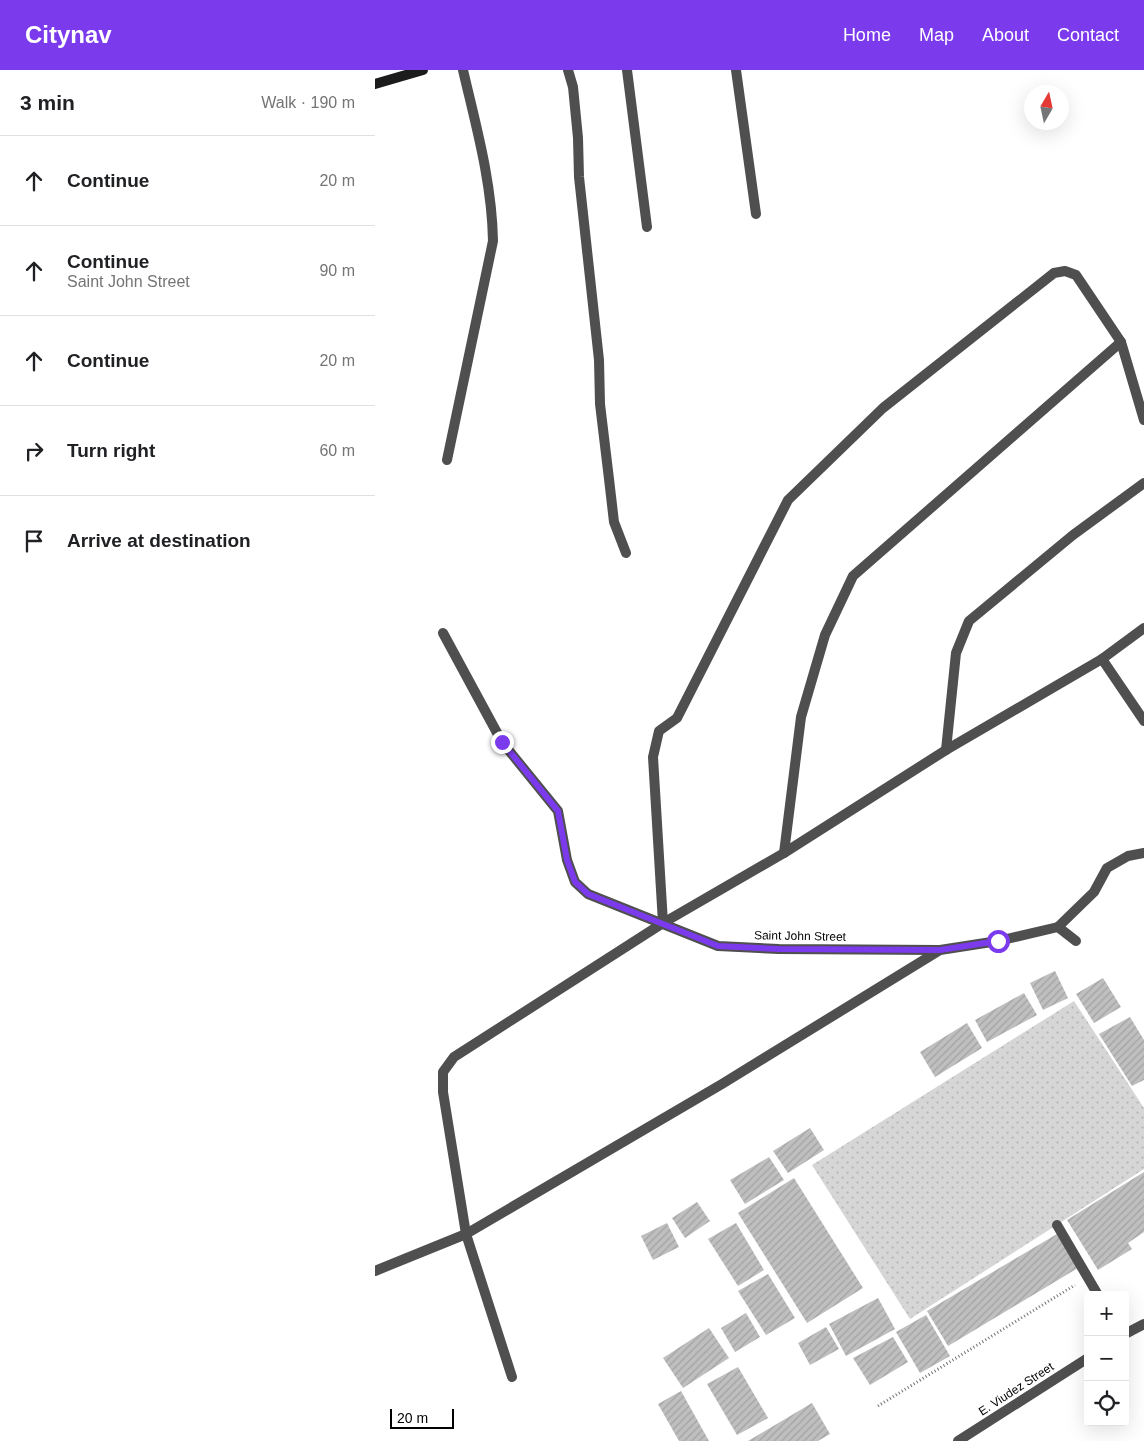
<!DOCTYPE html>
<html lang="en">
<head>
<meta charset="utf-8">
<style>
	:root { --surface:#fff; --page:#f2f2f2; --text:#202124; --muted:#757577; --line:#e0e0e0; --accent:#7c3aed }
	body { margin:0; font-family:Arial,sans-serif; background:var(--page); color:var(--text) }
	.controls { position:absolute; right:15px; bottom:15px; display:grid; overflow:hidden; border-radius:5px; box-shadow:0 5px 20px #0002 }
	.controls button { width:45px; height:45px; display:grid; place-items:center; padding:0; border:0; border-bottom:1px solid var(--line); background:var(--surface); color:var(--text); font:25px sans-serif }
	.compass { position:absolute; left:649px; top:15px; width:45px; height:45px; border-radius:50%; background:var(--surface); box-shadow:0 5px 20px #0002; rotate:9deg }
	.scale { position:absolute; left:15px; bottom:12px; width:64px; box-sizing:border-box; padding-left:5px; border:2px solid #000; border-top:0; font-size:14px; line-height:18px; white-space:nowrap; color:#000; -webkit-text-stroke:4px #fff; paint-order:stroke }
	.stop { position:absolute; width:15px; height:15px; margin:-11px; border:4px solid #7c3aed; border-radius:50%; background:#fff }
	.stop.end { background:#7c3aed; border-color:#fff; box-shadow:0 1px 5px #0008 }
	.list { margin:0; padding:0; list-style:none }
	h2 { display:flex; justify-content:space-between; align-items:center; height:65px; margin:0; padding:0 20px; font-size:21px }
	h2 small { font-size:16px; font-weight:400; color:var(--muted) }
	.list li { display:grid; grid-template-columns:32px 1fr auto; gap:15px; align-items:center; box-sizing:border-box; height:90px; padding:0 20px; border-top:1px solid var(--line) }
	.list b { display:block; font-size:19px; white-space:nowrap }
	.list p { margin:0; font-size:16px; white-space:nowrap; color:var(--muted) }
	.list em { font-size:16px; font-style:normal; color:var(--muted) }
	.icon { flex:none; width:28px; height:28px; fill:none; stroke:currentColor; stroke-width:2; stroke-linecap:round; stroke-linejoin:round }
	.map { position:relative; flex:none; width:769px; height:1371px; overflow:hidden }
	header { display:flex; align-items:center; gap:30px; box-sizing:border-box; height:70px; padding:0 25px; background:var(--accent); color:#fff }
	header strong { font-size:24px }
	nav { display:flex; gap:28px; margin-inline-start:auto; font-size:18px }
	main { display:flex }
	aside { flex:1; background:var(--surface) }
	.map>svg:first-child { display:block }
	.grass { fill:url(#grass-dots) }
	.building { fill:url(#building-hatch) }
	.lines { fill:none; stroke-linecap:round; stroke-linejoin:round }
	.path { stroke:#717171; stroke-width:3; stroke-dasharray:1 2.5; stroke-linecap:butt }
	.lane { stroke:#4f4f4f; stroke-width:10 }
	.street { stroke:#4f4f4f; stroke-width:10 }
	.secondary { stroke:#1c1c1c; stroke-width:10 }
	.route { stroke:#7c3aed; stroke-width:6 }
	.labels { text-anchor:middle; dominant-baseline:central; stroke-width:4.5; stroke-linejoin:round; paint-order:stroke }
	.street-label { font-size:12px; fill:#000; stroke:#fff }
</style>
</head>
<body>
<header>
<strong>Citynav</strong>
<nav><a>Home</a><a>Map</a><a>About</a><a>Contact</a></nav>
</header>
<main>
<aside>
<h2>3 min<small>Walk · 190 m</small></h2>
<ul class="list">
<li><svg class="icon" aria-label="ahead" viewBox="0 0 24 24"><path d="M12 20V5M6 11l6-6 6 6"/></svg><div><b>Continue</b></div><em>20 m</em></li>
<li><svg class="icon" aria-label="ahead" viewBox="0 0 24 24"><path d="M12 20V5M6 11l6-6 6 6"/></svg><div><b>Continue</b><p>Saint John Street</p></div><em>90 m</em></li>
<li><svg class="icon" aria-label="ahead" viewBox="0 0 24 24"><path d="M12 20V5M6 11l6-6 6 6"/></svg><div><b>Continue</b></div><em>20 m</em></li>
<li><svg class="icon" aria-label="right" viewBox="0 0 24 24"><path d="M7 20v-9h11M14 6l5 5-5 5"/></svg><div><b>Turn right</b></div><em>60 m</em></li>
<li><svg class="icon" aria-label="arrive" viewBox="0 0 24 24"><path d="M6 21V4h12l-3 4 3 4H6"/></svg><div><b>Arrive at destination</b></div></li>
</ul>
</aside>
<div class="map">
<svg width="769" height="1371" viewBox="0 0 769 1371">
	<defs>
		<pattern id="grass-dots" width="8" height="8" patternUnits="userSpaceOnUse" patternTransform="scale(1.25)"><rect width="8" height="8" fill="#d6d6d6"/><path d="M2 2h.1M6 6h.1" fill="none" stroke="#b6b6b6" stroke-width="1.8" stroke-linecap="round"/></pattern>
		<pattern id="building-hatch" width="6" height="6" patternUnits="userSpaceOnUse" patternTransform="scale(1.25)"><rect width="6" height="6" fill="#bfbfbf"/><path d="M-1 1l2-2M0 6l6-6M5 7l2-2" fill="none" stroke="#a2a2a2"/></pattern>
	</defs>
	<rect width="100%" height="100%" fill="#fff"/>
	<polygon class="grass" points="699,931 769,1038 769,1099 535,1249 437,1095"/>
	<g class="building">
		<polygon points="680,901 693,928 668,940 655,913"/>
		<polygon points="728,908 746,937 719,953 701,924"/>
		<polygon points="649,923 662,945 612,972 600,950"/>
		<polygon points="755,947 769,970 769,1010 757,1016 724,964"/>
		<polygon points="592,953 607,978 560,1007 545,982"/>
		<polygon points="435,1058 449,1080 413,1103 398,1081"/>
		<polygon points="394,1087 409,1110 370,1134 355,1110"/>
		<polygon points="769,1102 769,1162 753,1173 757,1179 723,1200 692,1150"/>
		<polygon points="419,1108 488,1218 432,1253 363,1143"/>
		<polygon points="322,1132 335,1151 310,1168 297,1148"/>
		<polygon points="292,1153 304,1177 278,1190 266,1166"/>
		<polygon points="361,1153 389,1200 363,1216 333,1169"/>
		<polygon points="682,1164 703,1198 573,1276 552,1241"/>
		<polygon points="393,1204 420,1248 391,1265 363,1221"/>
		<polygon points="503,1228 520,1259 471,1286 454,1254"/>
		<polygon points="371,1243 385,1267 360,1282 346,1258"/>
		<polygon points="551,1245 575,1286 545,1303 521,1262"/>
		<polygon points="451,1257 464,1279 435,1295 423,1273"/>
		<polygon points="334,1258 354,1288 308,1318 288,1288"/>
		<polygon points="518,1267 533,1292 495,1315 478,1288"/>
		<polygon points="363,1297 393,1348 362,1365 332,1314"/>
		<polygon points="306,1321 334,1371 304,1371 283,1334"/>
		<polygon points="437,1333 455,1364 443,1371 373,1371"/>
	</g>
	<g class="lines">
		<polyline class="path" points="503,1336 700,1215"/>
		<polyline class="lane" points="682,1155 723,1225"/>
		<g class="street">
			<polyline points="193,0 198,17 203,68 204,107 224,290 225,334 234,409 239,452 251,483"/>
			<polyline points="252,0 272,157"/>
			<polyline points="361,0 381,144"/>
			<path d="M72,390l46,-219c-1,-59 -17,-115 -30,-171"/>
			<polyline points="68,563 127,672 183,741 192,790 200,812 213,824 343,876 404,879 564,880"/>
			<polyline points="727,589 769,651"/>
			<polyline points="571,680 581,583 594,551 698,465 769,413"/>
			<polyline points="409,783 426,647 450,565 478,506 746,272"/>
			<polyline points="288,853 278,687 284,661 302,648 413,430 508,338 679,203 690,201 701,205 746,272 769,350"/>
			<polyline points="683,857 701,871"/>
			<polyline points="0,1201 91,1164 347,1014 565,880 623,871 683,857 719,822 732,798 753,786 769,783"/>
			<polyline points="750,1264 769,1254"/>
			<polyline points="137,1307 91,1164 68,1022 68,1002 79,987 288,853 409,783 571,680 727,589 769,558"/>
			<polyline points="583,1371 713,1288"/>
		</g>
		<polyline class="secondary" points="0,14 48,0"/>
	</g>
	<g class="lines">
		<polyline class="route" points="127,672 183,741 192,790 200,812 213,824 343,876 404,879 565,880 623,871"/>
	</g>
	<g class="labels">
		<g class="street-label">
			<text transform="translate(425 866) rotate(1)">Saint John Street</text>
			<text transform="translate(641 1319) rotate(-33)">E. Viudez Street</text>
		</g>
	</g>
</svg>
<div class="controls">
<button>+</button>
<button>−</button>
<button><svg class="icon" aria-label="locate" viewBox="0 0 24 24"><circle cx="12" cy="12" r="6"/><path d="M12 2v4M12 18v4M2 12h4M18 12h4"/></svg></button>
</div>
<svg class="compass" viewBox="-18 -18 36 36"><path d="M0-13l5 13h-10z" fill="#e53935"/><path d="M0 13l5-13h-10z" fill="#757577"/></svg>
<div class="scale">20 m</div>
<div class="stop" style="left:623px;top:871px"></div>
<div class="stop end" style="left:127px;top:672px"></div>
</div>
</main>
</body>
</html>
